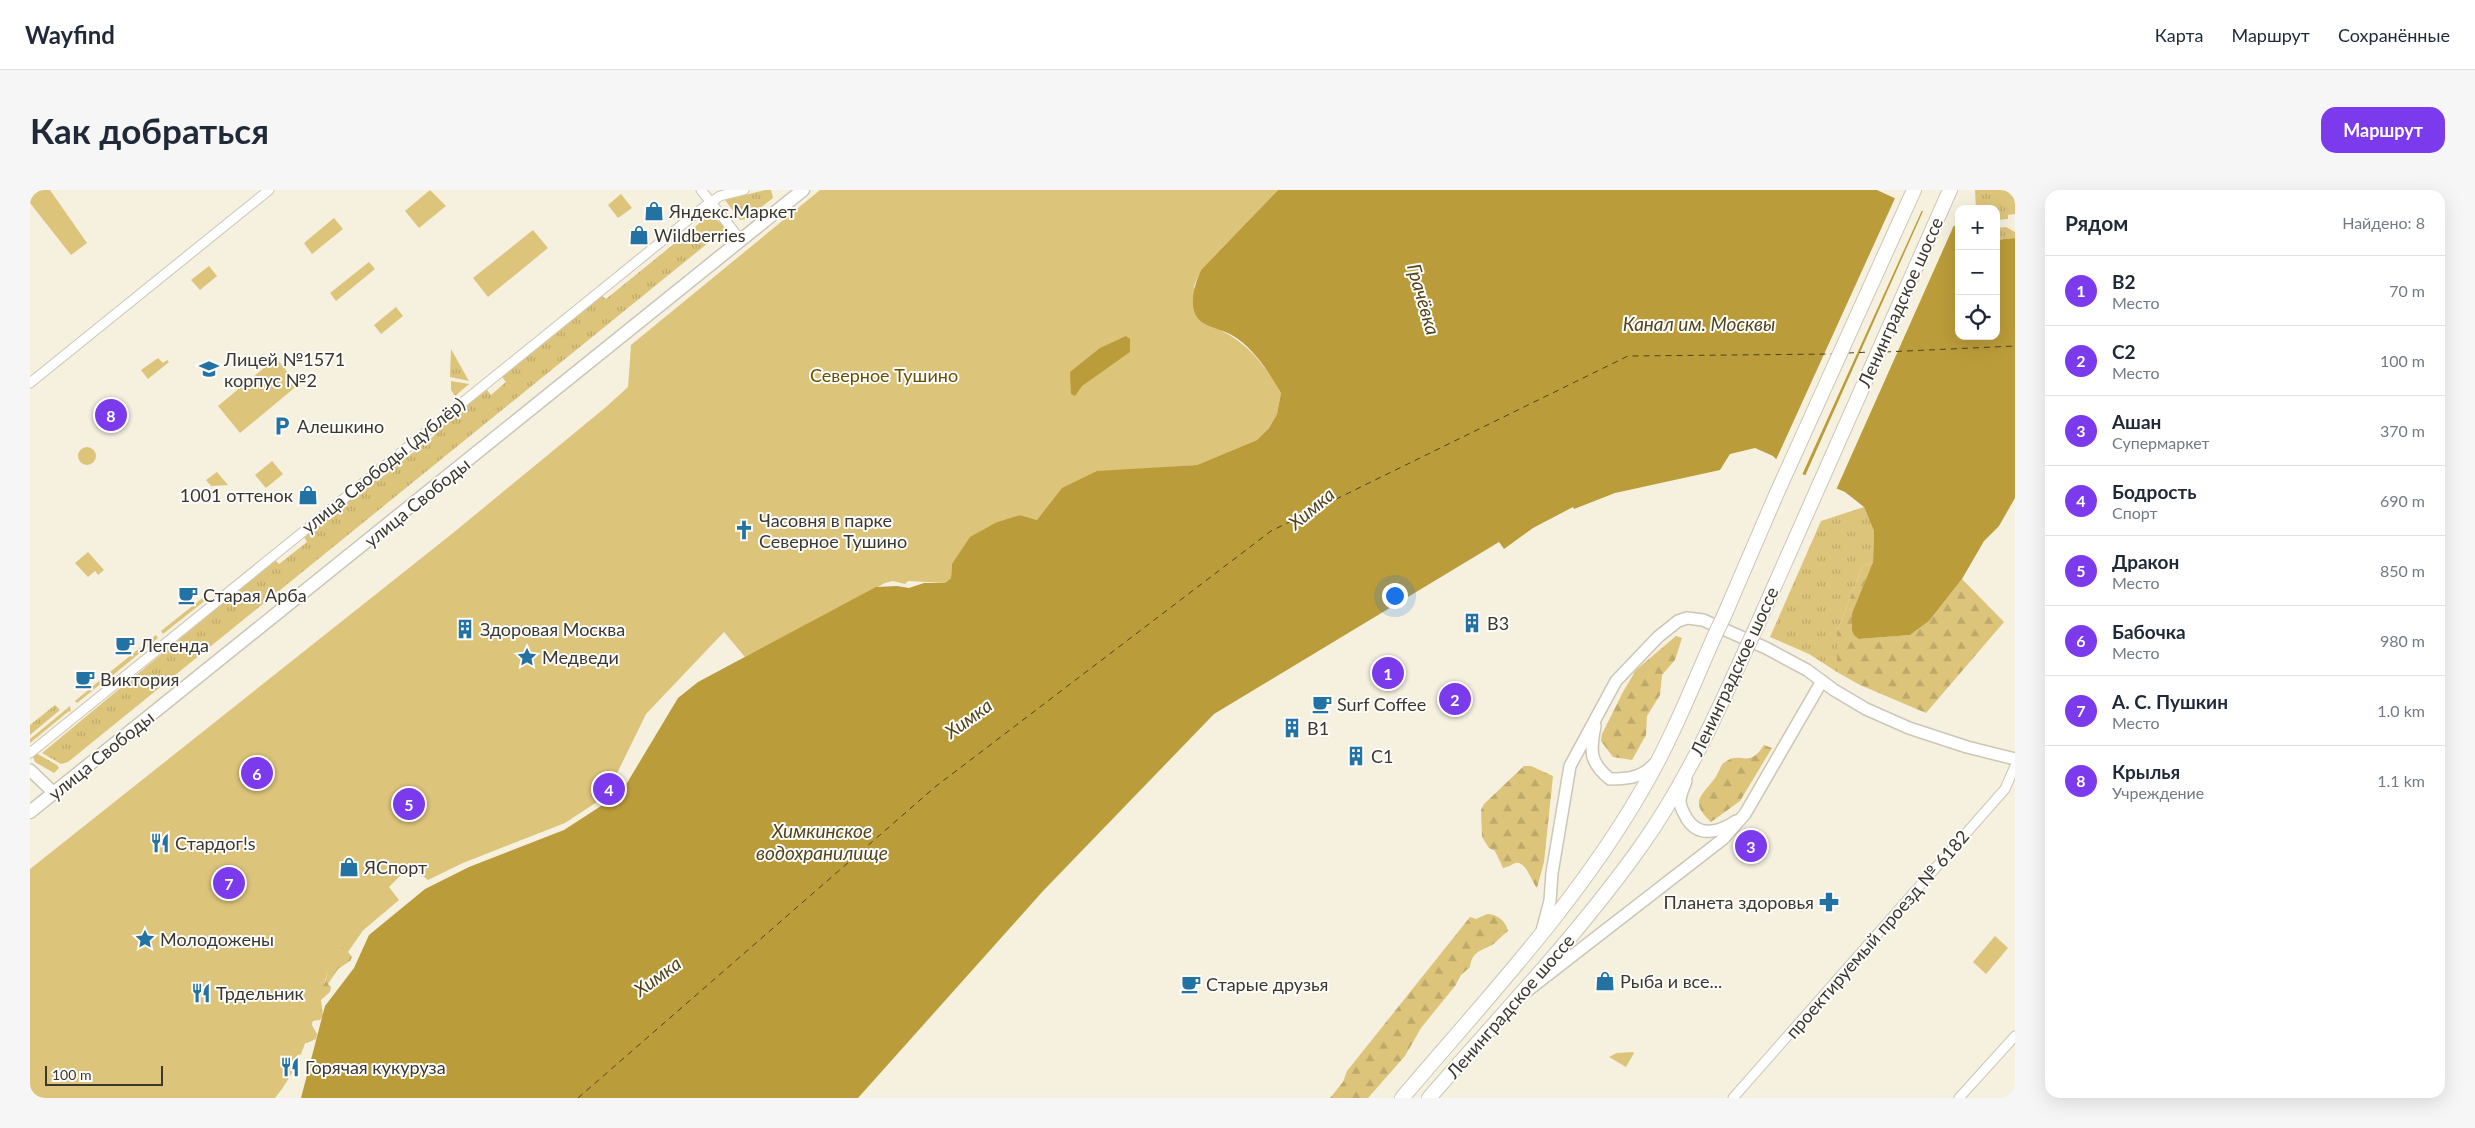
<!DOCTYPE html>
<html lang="ru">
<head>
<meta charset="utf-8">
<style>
	:root { --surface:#fff; --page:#f6f6f7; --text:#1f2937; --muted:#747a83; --line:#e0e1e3; --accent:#7c3aed }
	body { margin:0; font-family:Lato,sans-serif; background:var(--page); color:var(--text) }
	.controls { position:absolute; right:15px; top:15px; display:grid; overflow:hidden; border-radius:10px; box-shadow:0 5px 20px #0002 }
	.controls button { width:45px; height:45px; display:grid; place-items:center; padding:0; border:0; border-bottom:1px solid var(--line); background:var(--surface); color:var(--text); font:25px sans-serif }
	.scale { position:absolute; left:15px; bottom:12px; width:118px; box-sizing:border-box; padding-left:5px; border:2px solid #393730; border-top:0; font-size:14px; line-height:18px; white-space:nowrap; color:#393730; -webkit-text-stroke:4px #fffdfa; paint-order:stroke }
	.you { position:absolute; left:1364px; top:405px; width:18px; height:18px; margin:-12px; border:4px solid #fff; border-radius:50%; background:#1a73e8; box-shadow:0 0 0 8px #1a73e833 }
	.badge { display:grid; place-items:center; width:32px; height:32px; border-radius:50%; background:var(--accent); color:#fff; font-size:16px; font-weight:700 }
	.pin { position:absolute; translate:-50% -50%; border:2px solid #fff; box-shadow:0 1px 5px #0006 }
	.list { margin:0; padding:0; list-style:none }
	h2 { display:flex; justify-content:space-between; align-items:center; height:65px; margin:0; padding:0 20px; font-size:21px }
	h2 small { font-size:16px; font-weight:400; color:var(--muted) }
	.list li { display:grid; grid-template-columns:32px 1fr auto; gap:15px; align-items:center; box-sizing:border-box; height:70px; padding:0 20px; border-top:1px solid var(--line) }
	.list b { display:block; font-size:19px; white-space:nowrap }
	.list p { margin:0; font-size:16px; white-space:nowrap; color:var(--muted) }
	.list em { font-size:16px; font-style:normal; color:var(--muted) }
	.icon { flex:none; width:28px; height:28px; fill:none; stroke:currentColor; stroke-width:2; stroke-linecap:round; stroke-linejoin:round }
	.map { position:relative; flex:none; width:1985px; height:908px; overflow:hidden; border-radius:15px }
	header { display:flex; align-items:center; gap:30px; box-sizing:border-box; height:70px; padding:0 25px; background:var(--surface); border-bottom:1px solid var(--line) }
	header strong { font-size:24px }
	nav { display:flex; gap:28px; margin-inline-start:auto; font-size:18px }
	.intro { display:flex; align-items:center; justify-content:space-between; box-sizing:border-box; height:120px; padding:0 30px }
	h1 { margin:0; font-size:35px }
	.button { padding:12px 22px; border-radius:15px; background:var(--accent); color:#fff; font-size:18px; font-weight:700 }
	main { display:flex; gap:30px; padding:0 30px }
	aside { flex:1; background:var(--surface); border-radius:15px; box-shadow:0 5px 20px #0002 }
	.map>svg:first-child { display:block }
	.grass { fill:url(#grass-tufts) }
	.forest { fill:url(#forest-firs) }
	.park { fill:#ddc47b }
	.water { fill:#bb9c3a }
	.pier { fill:#f6f0df }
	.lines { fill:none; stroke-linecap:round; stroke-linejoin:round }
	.ferry { stroke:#51441c; stroke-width:1; stroke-dasharray:6 5; stroke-linecap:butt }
	.minor-casing { stroke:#ccc6b6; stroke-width:11 }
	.tertiary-casing { stroke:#ccc6b6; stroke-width:14 }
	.secondary-casing { stroke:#ccc6b6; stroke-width:15 }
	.primary-casing { stroke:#ccc6b6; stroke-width:16 }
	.minor { stroke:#fff; stroke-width:9 }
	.tertiary { stroke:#fff; stroke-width:11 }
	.secondary { stroke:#fff; stroke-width:12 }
	.primary { stroke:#fff; stroke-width:14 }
	.primary-bridge-casing { stroke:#ccc6b6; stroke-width:16; stroke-linecap:butt }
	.primary-bridge { stroke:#fff; stroke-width:14 }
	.labels { text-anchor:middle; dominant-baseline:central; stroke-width:4; stroke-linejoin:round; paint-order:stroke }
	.poi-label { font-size:18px; fill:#393730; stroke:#fffdfa; text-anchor:start }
	.street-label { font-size:18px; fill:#393730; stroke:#fffdfa }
	.park-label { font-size:18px; fill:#654f00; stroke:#fffdfa }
	.water-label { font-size:19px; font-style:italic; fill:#51441c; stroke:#fffdfa }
</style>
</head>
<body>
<header>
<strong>Wayfind</strong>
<nav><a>Карта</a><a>Маршрут</a><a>Сохранённые</a></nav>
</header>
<div class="intro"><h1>Как добраться</h1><a class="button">Маршрут</a></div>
<main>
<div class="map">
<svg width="1985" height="908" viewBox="0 0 1985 908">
	<defs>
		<pattern id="grass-tufts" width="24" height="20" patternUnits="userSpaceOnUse" patternTransform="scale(1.25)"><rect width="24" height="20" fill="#ddc47b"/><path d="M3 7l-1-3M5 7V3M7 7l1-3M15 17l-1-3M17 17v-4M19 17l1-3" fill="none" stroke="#bea96b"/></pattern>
		<pattern id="forest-firs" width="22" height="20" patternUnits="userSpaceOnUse" patternTransform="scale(1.25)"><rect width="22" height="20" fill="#ddc47b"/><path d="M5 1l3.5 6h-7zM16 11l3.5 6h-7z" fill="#bea96b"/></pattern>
	</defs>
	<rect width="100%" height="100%" fill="#f6f0df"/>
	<g class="grass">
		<polygon points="735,0 741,0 743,8 716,29 710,30 695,10"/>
		<polygon points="1945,0 1985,0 1985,24 1978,25 1978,29 1966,30 1966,19 1946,19"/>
		<polygon points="675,21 693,35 694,40 38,572 31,574 12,563 245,370 249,374 277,352 274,347 349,285 351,288 405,245 402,242 457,200 461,205 476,192 472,187 572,106 576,109 677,27"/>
		<polygon points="1976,37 1985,42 1985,48 1966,50 1966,38"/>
		<polygon points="421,159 439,191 420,187"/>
		<polygon points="421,191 439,194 425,206 421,200"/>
		<polygon points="1834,317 1844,341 1843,372 1832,377 1807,442 1807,482 1779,464 1740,447 1791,331"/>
		<polygon points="175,406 177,409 133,444 131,441"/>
		<polygon points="126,445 128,448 83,485 80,482"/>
		<polygon points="75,486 77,489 47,513 45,511"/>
		<polygon points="25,515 30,520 0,545 0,535"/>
		<polygon points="40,516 41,522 39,521 0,553 0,549"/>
		<polygon points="6,563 27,575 29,578 24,583 5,572 3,567"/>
	</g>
	<g class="forest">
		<polygon points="1843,372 1822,423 1829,449 1880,445 1899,431 1932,389 1974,432 1896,523 1830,495 1807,482 1807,442 1832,377"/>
		<polygon points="1646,446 1652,448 1645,470 1632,485 1630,505 1617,526 1616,545 1602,570 1583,567 1571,551 1572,544 1593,502 1606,480"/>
		<path d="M1734,555l8,3 -32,53 -29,21c-22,-21 -10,-25 4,-44 4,-5 5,-13 10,-16 16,-12 23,8 39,-17z"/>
		<path d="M1494,576h7l22,10 -9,86 -7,26c-6,-7 -11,-28 -22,-25 -4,2 -7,4 -12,5l-8,-17 -6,-3 -7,-11 -1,-27 3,-6z"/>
		<path d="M1457,724c10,0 19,7 21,17 -6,4 -11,11 -16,14 -12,6 -20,7 -22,22l-9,8 -6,11 -34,42 -16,28 -37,42h-38l13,-16 4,-11 123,-154 6,2z"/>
		<polygon points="328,739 332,742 318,762 322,767 320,771 308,779 298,794 301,797 300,802 291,810 293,826 290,830 281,831 275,835 282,835 287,844 286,849 277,853 267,853 292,794 295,793 300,771"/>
	</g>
	<g class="park">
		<polygon points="7,0 20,0 57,53 41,65 0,13 0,5"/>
		<polygon points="400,0 416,16 389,38 375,21"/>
		<path d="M790,0h458l-77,80 -7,16 9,37c38,13 58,35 78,70l-4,21 -8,14 -12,12 -60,25 -100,7 -49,36 -11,12 -17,-5 -23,7 -45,42 -1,14 -6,5 -37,-2 -3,3 -12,-3 -8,2 -140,74 -21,-25 -78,82 -40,82 -41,27 -102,40 -35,17 -18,-14 -21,21 10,13 -58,49 -10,12c-15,46 -25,100 -56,137h-245v-229l423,-336 153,-126 22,-20 3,-42z"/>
		<polygon points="591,4 602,18 588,28 578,15"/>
		<polygon points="304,28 313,39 282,64 274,53"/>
		<polygon points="503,40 518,58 458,107 443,88"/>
		<polygon points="339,72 345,79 306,111 300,103"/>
		<polygon points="179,76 187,86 170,100 161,90"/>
		<polygon points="366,117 373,126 351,144 344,135"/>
		<polygon points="128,168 133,173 137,170 139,172 118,189 111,180"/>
		<polygon points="246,168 268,195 210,243 188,216"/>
		<circle cx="57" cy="266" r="9"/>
		<polygon points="242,271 253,284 236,298 225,285"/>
		<polygon points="187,282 198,295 181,296 176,290"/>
		<polygon points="58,362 74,380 68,385 65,381 58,387 45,373"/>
		<polygon points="1965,746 1978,758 1956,784 1943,772"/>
		<polygon points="1603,862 1604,863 1596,877 1579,867 1587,863"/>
	</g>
	<g class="water">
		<path d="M1248,0h599l82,38v108h37v-96l19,-2v260l-16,28 -15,15 -22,38 -33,42 -19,14 -51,4 -5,-4 -2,-5v-17l21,-51 1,-31 -10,-24 -19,-15 -62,-26 -10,-10 -18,-8 -25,6 -10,16 -105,23 -41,16 -1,-2 -40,21 -29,21 -5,-7 -285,172 -171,177 -185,207h-557l24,-92 29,-38 15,-33 56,-46 44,-22 95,-37 57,-37 57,-95 20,-16 178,-95 21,-1 12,2 15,-5h21l6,-5 1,-14 18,-27 27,-15 23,-7 17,5 25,-32 35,-17 100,-6 60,-25 12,-12 8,-14 4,-21c-12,-20 -24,-40 -43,-54 -12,-9 -25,-10 -35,-16 -17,-12 -9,-37 -2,-53z"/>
		<polygon points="1096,146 1100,149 1100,162 1052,196 1045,206 1041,204 1040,182 1070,158"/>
	</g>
	<g class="pier">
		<polygon points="1866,6 1893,18 1772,285 1752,278 1745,272"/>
		<polygon points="1894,19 1925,33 1806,300 1775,286"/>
	</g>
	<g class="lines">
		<g class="ferry">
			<polyline points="1855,162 1985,156"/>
			<polyline points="1818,163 1841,162"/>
			<polyline points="548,908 905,597 1241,341 1598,166 1804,164"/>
		</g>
		<defs>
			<g id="minor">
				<polyline points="671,0 710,49"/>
				<polyline points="0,193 239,0"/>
				<polyline points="0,563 674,17 690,6 714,0"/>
				<polyline points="1703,908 1975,599 1985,576"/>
				<polyline points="1929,908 1985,846"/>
			</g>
			<g id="tertiary">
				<path d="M1565,536c-5,25 -6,36 15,53 17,0 32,-1 44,-15"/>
				<polyline points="0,580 24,603"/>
				<path d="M1656,591c-2,6 -6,13 -6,20 0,7 4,12 7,18 12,19 33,13 49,2"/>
				<polyline points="1512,741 1520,711 1522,683 1540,576 1586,491 1628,447 1648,431 1657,428 1673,430 1736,458 1777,480 1804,500 1836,519 1879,538 1937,557 1985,569"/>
				<polyline points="1497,801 1693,649 1715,624 1792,491"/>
			</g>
			<polyline id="secondary" points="0,622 773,0"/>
			<g id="primary">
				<polyline points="1694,426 1746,305 1884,0"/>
				<polyline points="1725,440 1920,0"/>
				<path d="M1372,908c84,-99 175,-195 240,-308 29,-49 50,-103 73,-155"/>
				<path d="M1399,908c71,-82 147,-161 210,-249 44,-61 76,-131 107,-200"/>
			</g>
		</defs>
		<use href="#minor" class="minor-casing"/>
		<use href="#tertiary" class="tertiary-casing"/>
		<use href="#secondary" class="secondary-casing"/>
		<use href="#primary" class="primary-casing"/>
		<use href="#minor" class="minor"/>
		<use href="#tertiary" class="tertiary"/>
		<use href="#secondary" class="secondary"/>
		<use href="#primary" class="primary"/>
		<defs>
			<g id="primary-bridge">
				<polyline points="1685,445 1694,426"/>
				<polyline points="1716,459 1725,440"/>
			</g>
		</defs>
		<use href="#primary-bridge" class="primary-bridge-casing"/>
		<use href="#primary-bridge" class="primary-bridge"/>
	</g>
	<defs>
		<symbol id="shop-bare" viewBox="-9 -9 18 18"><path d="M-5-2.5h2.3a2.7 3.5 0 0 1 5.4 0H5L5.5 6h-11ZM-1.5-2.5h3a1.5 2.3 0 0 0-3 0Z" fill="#2272a4" stroke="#fffdfa" stroke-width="2.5" paint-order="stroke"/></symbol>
		<symbol id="school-bare" viewBox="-9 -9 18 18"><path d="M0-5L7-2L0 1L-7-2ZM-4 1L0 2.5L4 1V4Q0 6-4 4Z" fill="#2272a4" stroke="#fffdfa" stroke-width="2.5" paint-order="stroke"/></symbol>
		<symbol id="parking-bare" viewBox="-9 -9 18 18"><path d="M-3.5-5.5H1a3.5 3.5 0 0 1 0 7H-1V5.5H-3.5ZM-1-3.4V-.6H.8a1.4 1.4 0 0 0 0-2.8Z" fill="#2272a4" stroke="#fffdfa" stroke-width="2.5" paint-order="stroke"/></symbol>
		<symbol id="church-bare" viewBox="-9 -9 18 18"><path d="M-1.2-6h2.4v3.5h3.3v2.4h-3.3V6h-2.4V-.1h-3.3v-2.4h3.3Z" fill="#2272a4" stroke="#fffdfa" stroke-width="2.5" paint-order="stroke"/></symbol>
		<symbol id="cafe-bare" viewBox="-9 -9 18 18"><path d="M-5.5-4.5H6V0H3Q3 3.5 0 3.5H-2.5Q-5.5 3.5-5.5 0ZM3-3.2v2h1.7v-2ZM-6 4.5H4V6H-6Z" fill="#2272a4" stroke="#fffdfa" stroke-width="2.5" paint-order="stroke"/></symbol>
		<symbol id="building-bare" viewBox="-9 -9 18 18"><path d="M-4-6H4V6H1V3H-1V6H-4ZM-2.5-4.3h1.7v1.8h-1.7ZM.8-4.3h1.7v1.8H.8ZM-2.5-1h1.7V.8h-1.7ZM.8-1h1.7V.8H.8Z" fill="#2272a4" stroke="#fffdfa" stroke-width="2.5" paint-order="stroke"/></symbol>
		<symbol id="sight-bare" viewBox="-9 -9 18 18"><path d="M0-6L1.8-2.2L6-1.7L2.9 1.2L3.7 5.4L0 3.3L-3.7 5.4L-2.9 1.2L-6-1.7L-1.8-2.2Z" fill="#2272a4" stroke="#fffdfa" stroke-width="2.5" paint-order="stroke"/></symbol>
		<symbol id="restaurant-bare" viewBox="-9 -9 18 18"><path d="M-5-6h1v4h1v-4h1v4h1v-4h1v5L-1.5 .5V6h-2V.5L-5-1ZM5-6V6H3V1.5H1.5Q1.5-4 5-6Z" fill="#2272a4" stroke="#fffdfa" stroke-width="2.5" paint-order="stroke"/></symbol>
		<symbol id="pharmacy-bare" viewBox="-9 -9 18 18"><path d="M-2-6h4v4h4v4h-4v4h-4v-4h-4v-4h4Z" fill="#2272a4" stroke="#fffdfa" stroke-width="2.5" paint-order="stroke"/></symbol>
	</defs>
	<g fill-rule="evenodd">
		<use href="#shop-bare" x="610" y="7" width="28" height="28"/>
		<use href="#shop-bare" x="595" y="31" width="28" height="28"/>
		<use href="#school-bare" x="165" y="165" width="28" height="28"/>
		<use href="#parking-bare" x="238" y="222" width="28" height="28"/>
		<use href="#shop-bare" x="264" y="291" width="28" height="28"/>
		<use href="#church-bare" x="700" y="326" width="28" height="28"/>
		<use href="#cafe-bare" x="144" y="391" width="28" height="28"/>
		<use href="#building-bare" x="1428" y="419" width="28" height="28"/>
		<use href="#building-bare" x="421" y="425" width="28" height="28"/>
		<use href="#cafe-bare" x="81" y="441" width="28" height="28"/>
		<use href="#sight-bare" x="483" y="453" width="28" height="28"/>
		<use href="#cafe-bare" x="41" y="475" width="28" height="28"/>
		<use href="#cafe-bare" x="1278" y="500" width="28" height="28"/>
		<use href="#building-bare" x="1248" y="524" width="28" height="28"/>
		<use href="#building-bare" x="1312" y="552" width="28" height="28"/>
		<use href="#restaurant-bare" x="116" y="639" width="28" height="28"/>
		<use href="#shop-bare" x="305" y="663" width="28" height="28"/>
		<use href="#pharmacy-bare" x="1785" y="698" width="28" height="28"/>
		<use href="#sight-bare" x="101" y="735" width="28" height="28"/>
		<use href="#shop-bare" x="1561" y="777" width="28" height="28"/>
		<use href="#cafe-bare" x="1147" y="780" width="28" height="28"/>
		<use href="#restaurant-bare" x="157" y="789" width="28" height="28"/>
		<use href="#restaurant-bare" x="246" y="863" width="28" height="28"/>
	</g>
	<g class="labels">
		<g class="poi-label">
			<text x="639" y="21">Яндекс.Маркет</text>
			<text x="624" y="45">Wildberries</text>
			<text x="194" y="169">Лицей №1571<tspan x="194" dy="21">корпус №2</tspan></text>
			<text x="267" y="236">Алешкино</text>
			<text x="263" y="305" text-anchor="end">1001 оттенок</text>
			<text x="729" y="330">Часовня в парке<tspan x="729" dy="21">Северное Тушино</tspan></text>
			<text x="173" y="405">Старая Арба</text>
			<text x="1457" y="433">B3</text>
			<text x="450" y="439">Здоровая Москва</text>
			<text x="110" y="455">Легенда</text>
			<text x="512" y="467">Медведи</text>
			<text x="70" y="489">Виктория</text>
			<text x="1307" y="514">Surf Coffee</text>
			<text x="1277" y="538">B1</text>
			<text x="1341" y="566">C1</text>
			<text x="145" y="653">Стардог!s</text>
			<text x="334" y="677">ЯСпорт</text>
			<text x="1784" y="712" text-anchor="end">Планета здоровья</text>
			<text x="130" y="749">Молодожены</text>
			<text x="1590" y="791">Рыба и все...</text>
			<text x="1176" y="794">Старые друзья</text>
			<text x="186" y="803">Трдельник</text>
			<text x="275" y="877">Горячая кукуруза</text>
		</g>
		<g class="street-label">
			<text transform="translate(1870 112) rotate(-66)">Ленинградское шоссе</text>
			<text transform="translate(353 275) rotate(-39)">улица Свободы (дублёр)</text>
			<text transform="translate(387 312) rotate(-39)">улица Свободы</text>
			<text transform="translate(1704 481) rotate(-65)">Ленинградское шоссе</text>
			<text transform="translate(71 565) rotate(-39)">улица Свободы</text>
			<text transform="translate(1847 744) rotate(-49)">проектируемый проезд № 6182</text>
			<text transform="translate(1480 816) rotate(-49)">Ленинградское шоссе</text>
		</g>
		<g class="park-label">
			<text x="854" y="185">Северное Тушино</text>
		</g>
		<g class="water-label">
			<text transform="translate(1394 109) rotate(74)">Грачёвка</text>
			<text x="1669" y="133">Канал им. Москвы</text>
			<text transform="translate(1281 318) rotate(-40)">Химка</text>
			<text transform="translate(938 528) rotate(-36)">Химка</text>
			<text x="792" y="640">Химкинское<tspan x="792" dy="22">водохранилище</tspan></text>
			<text transform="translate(627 786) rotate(-36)">Химка</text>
		</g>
	</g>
</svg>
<div class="controls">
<button>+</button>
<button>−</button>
<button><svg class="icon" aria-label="locate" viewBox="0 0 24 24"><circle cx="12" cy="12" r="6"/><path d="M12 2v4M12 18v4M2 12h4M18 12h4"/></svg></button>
</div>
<div class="scale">100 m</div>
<div class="you"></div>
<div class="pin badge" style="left:1358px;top:483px">1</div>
<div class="pin badge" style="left:1425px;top:509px">2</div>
<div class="pin badge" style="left:1721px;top:656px">3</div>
<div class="pin badge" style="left:579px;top:599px">4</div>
<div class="pin badge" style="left:379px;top:614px">5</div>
<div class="pin badge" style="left:227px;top:583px">6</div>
<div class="pin badge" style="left:199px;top:693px">7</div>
<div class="pin badge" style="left:81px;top:225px">8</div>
</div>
<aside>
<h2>Рядом<small>Найдено: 8</small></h2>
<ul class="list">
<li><span class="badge">1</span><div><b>B2</b><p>Место</p></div><em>70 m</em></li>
<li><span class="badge">2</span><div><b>C2</b><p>Место</p></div><em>100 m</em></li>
<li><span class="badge">3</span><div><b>Ашан</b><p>Супермаркет</p></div><em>370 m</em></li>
<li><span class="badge">4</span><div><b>Бодрость</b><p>Спорт</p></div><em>690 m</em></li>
<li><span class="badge">5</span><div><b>Дракон</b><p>Место</p></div><em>850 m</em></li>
<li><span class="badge">6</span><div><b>Бабочка</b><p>Место</p></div><em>980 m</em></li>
<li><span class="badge">7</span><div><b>А. С. Пушкин</b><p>Место</p></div><em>1.0 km</em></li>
<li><span class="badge">8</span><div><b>Крылья</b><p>Учреждение</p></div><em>1.1 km</em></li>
</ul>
</aside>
</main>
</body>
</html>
